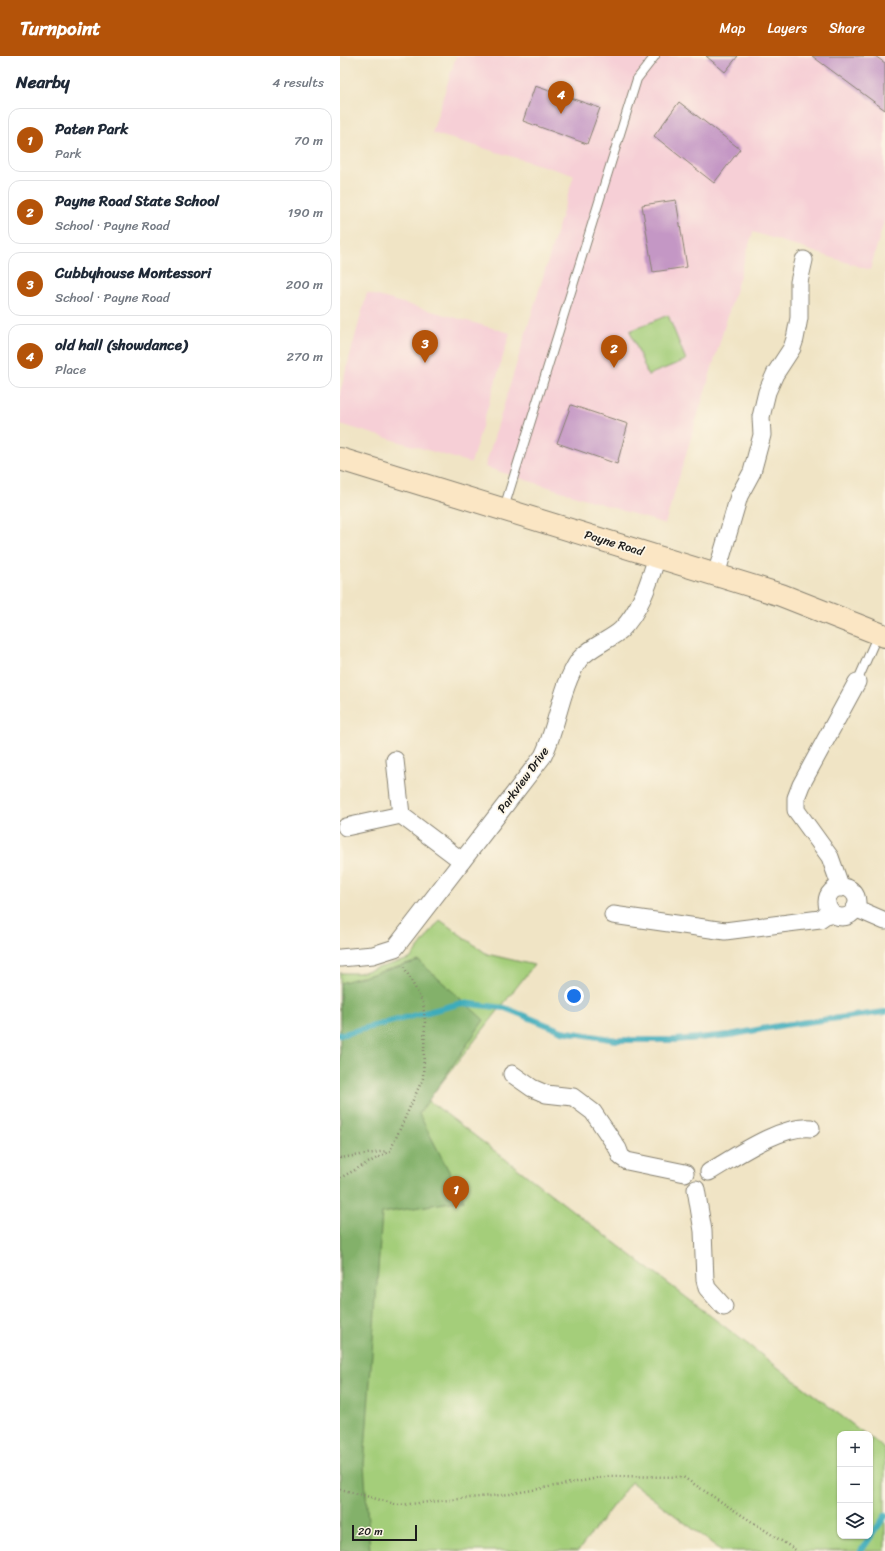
<!DOCTYPE html>
<html lang="en">
<head>
<meta charset="utf-8">
<style>
	:root { --surface:#fff; --page:#f6f6f7; --text:#1f2937; --muted:#747a83; --line:#e0e1e3; --accent:#b45309 }
	body { margin:0; font-family:Sriracha,sans-serif; background:var(--page); color:var(--text) }
	.controls { position:absolute; right:12px; bottom:12px; display:grid; overflow:hidden; border-radius:8px; box-shadow:0 1px 3px #0004 }
	.controls button { width:36px; height:36px; display:grid; place-items:center; padding:0; border:0; border-bottom:1px solid var(--line); background:var(--surface); color:var(--text); font:20px sans-serif }
	.scale { position:absolute; left:12px; bottom:10px; width:65px; box-sizing:border-box; padding-left:4px; border:2px solid #1c1c1c; border-top:0; font-size:11px; line-height:14px; white-space:nowrap; color:#1c1c1c; -webkit-text-stroke:3px #fcf5e5; paint-order:stroke }
	.you { position:absolute; left:234px; top:940px; width:14px; height:14px; margin:-10px; border:3px solid #fff; border-radius:50%; background:#1a73e8; box-shadow:0 0 0 6px #1a73e833 }
	.badge { display:grid; place-items:center; width:26px; height:26px; border-radius:50%; background:var(--accent); color:#fff; font-size:13px; font-weight:700 }
	.pin { position:absolute; translate:-50% -33px; filter:drop-shadow(0 1px 2px #0008) }
	.pin::after { content:''; position:absolute; top:21px; width:14px; height:12px; background:inherit; clip-path:polygon(0 0,100% 0,50% 100%) }
	.list { margin:0; padding:0; list-style:none }
	h2 { display:flex; justify-content:space-between; align-items:center; height:52px; margin:0; padding:0 16px; font-size:17px }
	h2 small { font-size:13px; font-weight:400; color:var(--muted) }
	.list li { display:grid; grid-template-columns:26px 1fr auto; gap:12px; align-items:center; box-sizing:border-box; height:64px; margin:0 8px 8px; padding:0 8px; border:1px solid var(--line); border-radius:12px }
	.list b { display:block; font-size:15px; white-space:nowrap }
	.list p { margin:0; font-size:13px; white-space:nowrap; color:var(--muted) }
	.list em { font-size:13px; font-style:normal; color:var(--muted) }
	.icon { flex:none; width:22px; height:22px; fill:none; stroke:currentColor; stroke-width:2; stroke-linecap:round; stroke-linejoin:round }
	.map { position:relative; flex:none; width:545px; height:1495px; overflow:hidden }
	header { display:flex; align-items:center; gap:24px; box-sizing:border-box; height:56px; padding:0 20px; background:var(--accent); color:#fff }
	header strong { font-size:19px }
	nav { display:flex; gap:22px; margin-inline-start:auto; font-size:14px }
	main { display:flex }
	aside { flex:1; background:var(--surface) }
	.map>svg:first-child { display:block }
	.built { fill:#f6cfd6 }
	.green { fill:#a4ce7a; stroke:#60754b }
	.forest { fill:#83b16a; stroke:#506643 }
	.lines { fill:none; stroke-linecap:round; stroke-linejoin:round }
	.stream { stroke:#3dacbb; stroke-width:6 }
	.building { fill:#c497c5 }
	.lane-casing { stroke:#868070; stroke-width:10 }
	.street-casing { stroke:#868070; stroke-width:19 }
	.secondary-casing { stroke:#868070; stroke-width:24 }
	.path { stroke:#868070; stroke-width:2.5; stroke-dasharray:1 3; stroke-linecap:butt }
	.lane { stroke:#fff; stroke-width:8 }
	.street { stroke:#fff; stroke-width:17 }
	.secondary { stroke:#fbe6c4; stroke-width:22 }
	.labels { text-anchor:middle; dominant-baseline:central; stroke-width:3.5; stroke-linejoin:round; paint-order:stroke }
	.street-label { font-size:12px; fill:#1c1c1c; stroke:#fcf5e5 }
</style>
</head>
<body>
<header>
<strong>Turnpoint</strong>
<nav><a>Map</a><a>Layers</a><a>Share</a></nav>
</header>
<main>
<aside>
<h2>Nearby<small>4 results</small></h2>
<ul class="list">
<li><span class="badge">1</span><div><b>Paten Park</b><p>Park</p></div><em>70 m</em></li>
<li><span class="badge">2</span><div><b>Payne Road State School</b><p>School · Payne Road</p></div><em>190 m</em></li>
<li><span class="badge">3</span><div><b>Cubbyhouse Montessori</b><p>School · Payne Road</p></div><em>200 m</em></li>
<li><span class="badge">4</span><div><b>old hall (showdance)</b><p>Place</p></div><em>270 m</em></li>
</ul>
</aside>
<div class="map">
<svg width="545" height="1495" viewBox="0 0 545 1495">
	<rect width="100%" height="100%" fill="#fcf5e5"/>
	<filter id="ink" filterUnits="userSpaceOnUse"><feTurbulence type="fractalNoise" baseFrequency=".025" numOctaves="2"/><feDisplacementMap in="SourceGraphic" scale="8" xChannelSelector="R" yChannelSelector="G"/><feConvolveMatrix kernelMatrix="1 2 1 2 8 2 1 2 1" color-interpolation-filters="sRGB"/></filter>
	<filter id="wash" filterUnits="userSpaceOnUse"><feTurbulence type="fractalNoise" baseFrequency=".012" numOctaves="4" result="noise"/><feDisplacementMap in="SourceGraphic" scale="16" xChannelSelector="R" yChannelSelector="G"/><feGaussianBlur stdDeviation="0.9" result="paint"/><feColorMatrix in="noise" values="0 0 0 0 0 0 0 0 0 0 0 0 0 0 0 0 0 1.4 0 .05"/><feComposite in="paint" operator="in"/></filter>
	<g filter="url(#wash)">
		<rect width="100%" height="100%" fill="#f0e4c5"/>
		<g class="built">
			<polygon points="116,0 545,0 545,162 530,214 413,176 325,468 145,411 234,119 92,77"/>
			<polygon points="27,237 170,277 131,407 0,368 0,336"/>
		</g>
		<g class="green">
			<polygon points="328,259 346,304 308,319 290,275"/>
			<polygon points="100,864 147,898 194,909 88,1044 525,1378 500,1378 500,1480 530,1480 530,1381 545,1393 545,1495 382,1495 291,1426 238,1495 0,1495 0,917 19,917 70,903"/>
		</g>
		<polygon class="forest" points="79,905 144,964 79,1058 124,1144 42,1157 24,1409 30,1495 0,1495 0,927"/>
		<g class="lines">
			<g class="stream">
				<polyline points="0,979 122,947 165,952 222,975 276,984 335,984 390,979 444,969 545,956"/>
				<polyline points="521,1495 545,1460"/>
			</g>
		</g>
		<g id="blocks">
			<g class="building">
				<polygon points="366,0 398,0 385,16"/>
				<polygon points="472,0 535,0 545,7 545,54"/>
				<polygon points="195,30 260,52 247,88 183,65"/>
				<polygon points="339,46 400,93 374,127 314,80"/>
				<polygon points="336,144 347,211 313,216 302,149"/>
				<polygon points="231,349 288,368 277,408 217,387"/>
			</g>
		</g>
	</g>
	<g filter="url(#ink)">
		<use href="#blocks" fill-opacity="0" stroke="#868070" stroke-width="1"/>
		<g class="lines">
			<defs>
				<g id="lane">
					<polyline points="164,452 297,23 315,0"/>
					<polyline points="517,626 538,578"/>
				</g>
				<g id="street">
					<polyline points="376,519 399,440 412,416 422,379 421,361 427,336 435,318 452,292 455,283 459,262 459,226 464,204"/>
					<polyline points="61,759 122,805"/>
					<polyline points="6,771 61,759 55,704"/>
					<circle cx="502" cy="846" r="15"/>
					<polyline points="501,832 490,801 456,754 456,742 461,729 517,626"/>
					<polyline points="515,852 545,865"/>
					<polyline points="273,859 385,875 480,863 490,856"/>
					<path d="M0,902l33,-3 22,-7 148,-192c15,-30 17,-68 36,-96 9,-12 31,-20 42,-30 20,-20 28,-48 36,-73"/>
					<polyline points="172,1018 192,1032 206,1038 233,1041 253,1056 278,1093 281,1101 287,1105 345,1117"/>
					<path d="M369,1116c26,-15 71,-47 102,-44"/>
					<polyline points="356,1133 363,1175 365,1224 367,1232 384,1251"/>
				</g>
				<polyline id="secondary" points="0,403 441,539 545,580"/>
			</defs>
			<use href="#lane" class="lane-casing"/>
			<use href="#street" class="street-casing"/>
			<use href="#secondary" class="secondary-casing"/>
			<g class="path">
				<polyline points="0,1102 47,1095"/>
				<polyline points="0,1122 50,1095 83,1022 85,966 83,947 63,909"/>
				<polyline points="0,1433 59,1449 170,1438 270,1420 343,1421 457,1495"/>
			</g>
			<use href="#lane" class="lane"/>
			<use href="#street" class="street"/>
			<use href="#secondary" class="secondary"/>
		</g>
	</g>
	<g class="labels">
		<g class="street-label">
			<text transform="translate(274 487) rotate(17)">Payne Road</text>
			<text transform="translate(183 724) rotate(-54)">Parkview Drive</text>
		</g>
	</g>
</svg>
<div class="controls">
<button>+</button>
<button>−</button>
<button><svg class="icon" aria-label="layers" viewBox="0 0 24 24"><path d="M12 4l9 5-9 5-9-5zM3 14l9 5 9-5"/></svg></button>
</div>
<div class="scale">20 m</div>
<div class="you"></div>
<div class="pin badge" style="left:116px;top:1153px">1</div>
<div class="pin badge" style="left:274px;top:312px">2</div>
<div class="pin badge" style="left:85px;top:307px">3</div>
<div class="pin badge" style="left:221px;top:58px">4</div>
</div>
</main>
</body>
</html>
